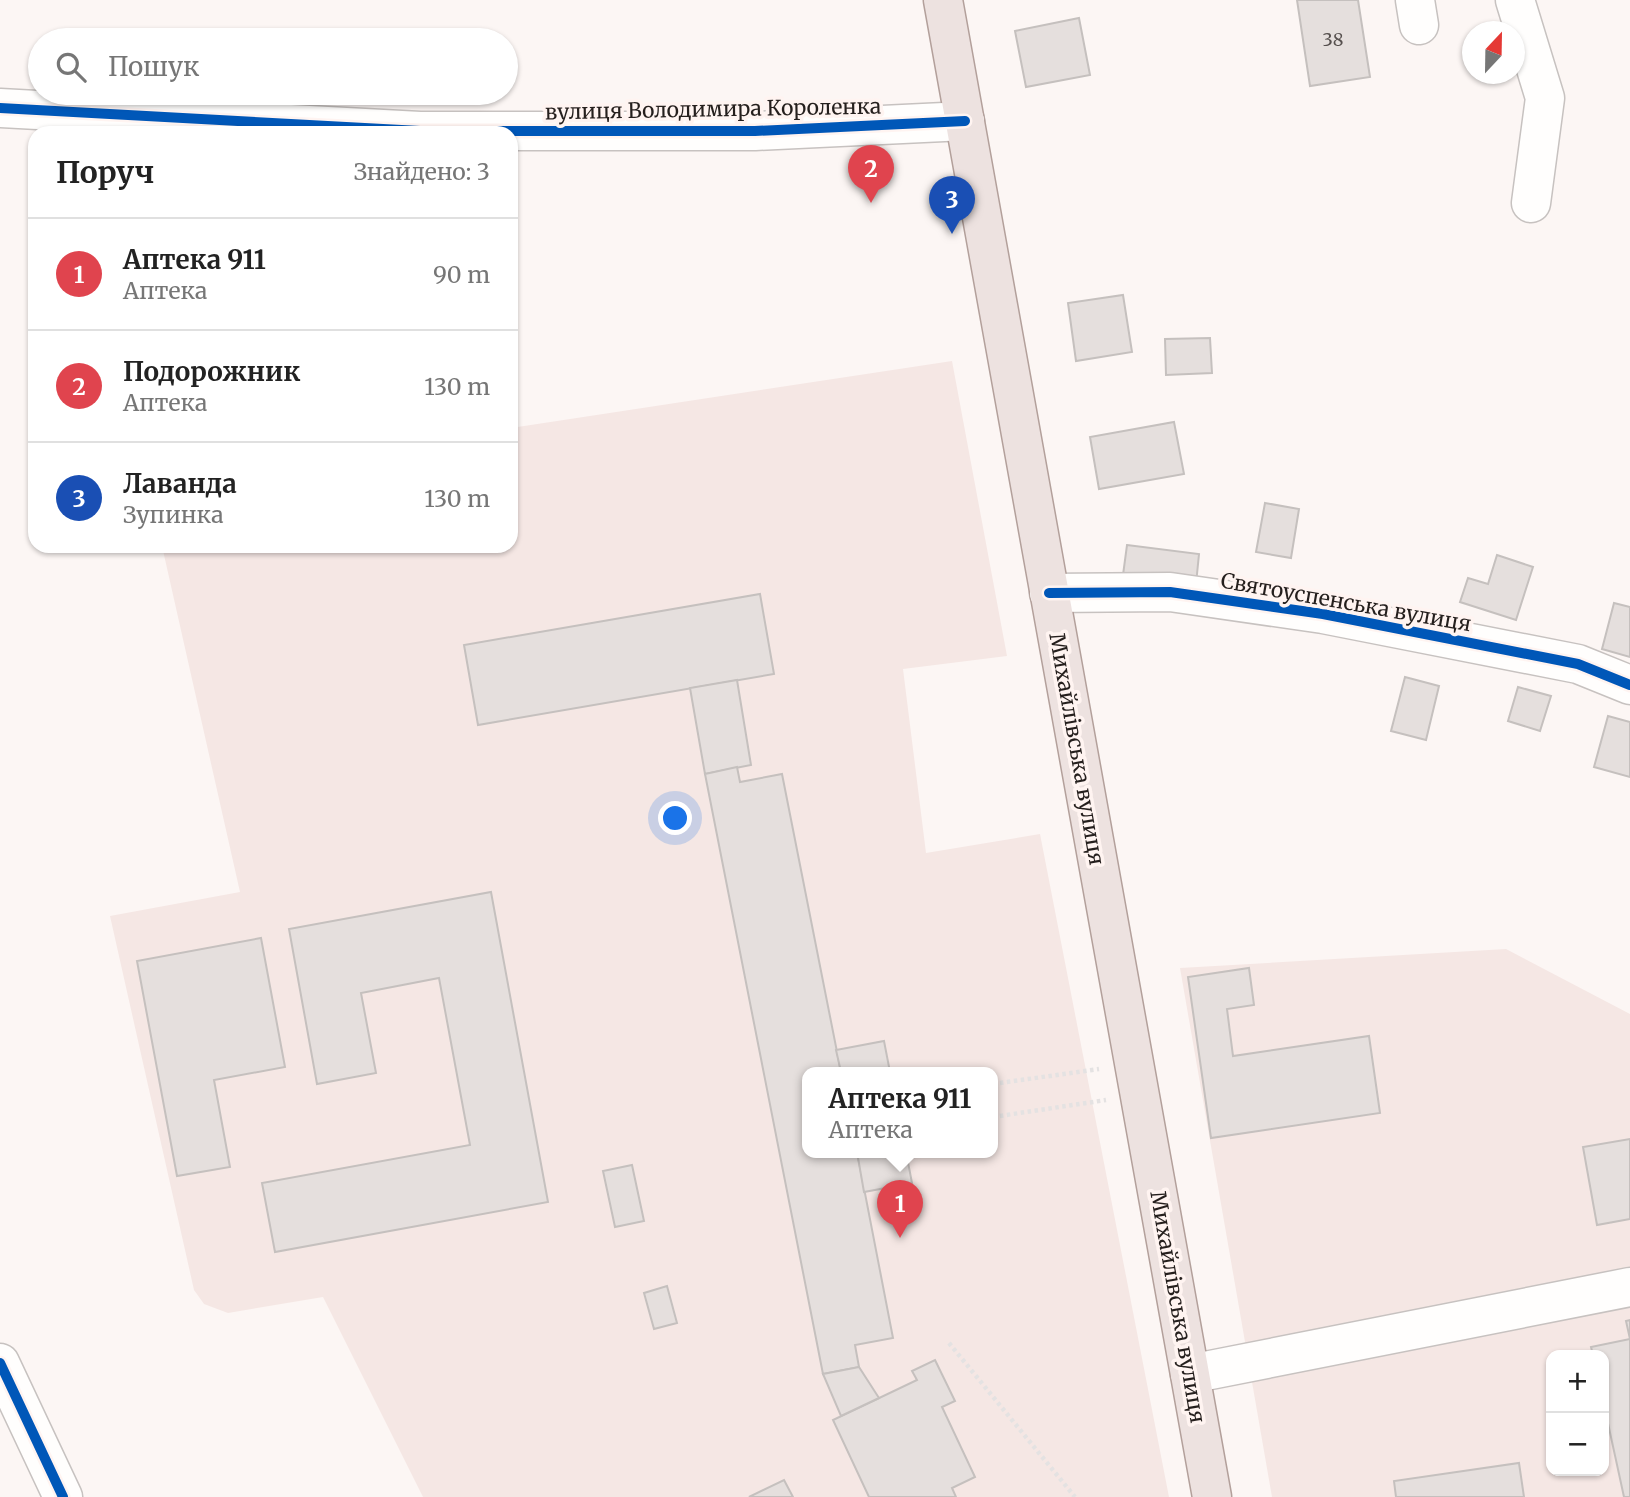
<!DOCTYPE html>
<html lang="uk">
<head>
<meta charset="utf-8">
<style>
	:root { --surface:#fff; --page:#f6f6f6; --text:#222; --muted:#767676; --line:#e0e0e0; --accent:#1a73e8 }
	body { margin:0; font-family:Merriweather,serif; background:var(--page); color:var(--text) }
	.controls { position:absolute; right:21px; bottom:21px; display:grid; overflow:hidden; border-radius:14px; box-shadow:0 2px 5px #0004 }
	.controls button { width:63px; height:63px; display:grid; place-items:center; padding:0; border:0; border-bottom:2px solid var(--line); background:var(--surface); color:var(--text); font:35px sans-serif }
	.compass { position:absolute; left:1462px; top:21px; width:63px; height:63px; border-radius:50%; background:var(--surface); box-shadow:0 2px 5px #0004; rotate:22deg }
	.you { position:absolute; left:676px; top:819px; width:24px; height:24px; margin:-18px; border:5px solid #fff; border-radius:50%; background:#1a73e8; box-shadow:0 0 0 10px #1a73e833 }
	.badge { display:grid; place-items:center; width:46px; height:46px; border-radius:50%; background:var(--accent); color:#fff; font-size:23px; font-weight:700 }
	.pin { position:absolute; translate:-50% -58px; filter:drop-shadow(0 2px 4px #0008) }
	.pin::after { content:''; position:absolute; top:37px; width:24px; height:21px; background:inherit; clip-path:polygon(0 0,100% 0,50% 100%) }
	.popup { position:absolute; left:802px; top:1067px; width:196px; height:91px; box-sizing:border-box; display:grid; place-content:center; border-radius:14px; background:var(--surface); filter:drop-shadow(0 2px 5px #0005); font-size:23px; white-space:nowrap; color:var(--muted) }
	.popup b { font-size:26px; color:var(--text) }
	.popup::after { content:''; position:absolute; left:50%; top:100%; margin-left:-14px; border:14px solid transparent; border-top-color:var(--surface) }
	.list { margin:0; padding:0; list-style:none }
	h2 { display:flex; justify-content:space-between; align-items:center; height:91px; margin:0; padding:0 28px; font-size:30px }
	h2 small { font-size:23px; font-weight:400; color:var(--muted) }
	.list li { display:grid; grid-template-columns:46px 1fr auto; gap:21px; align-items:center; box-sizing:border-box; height:112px; padding:0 28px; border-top:2px solid var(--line) }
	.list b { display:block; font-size:26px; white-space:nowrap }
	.list p { margin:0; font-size:23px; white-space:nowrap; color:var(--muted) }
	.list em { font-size:23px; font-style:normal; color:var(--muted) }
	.icon { flex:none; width:38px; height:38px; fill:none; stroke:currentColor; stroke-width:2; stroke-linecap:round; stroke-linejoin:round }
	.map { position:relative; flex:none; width:1630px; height:1497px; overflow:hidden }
	.search { position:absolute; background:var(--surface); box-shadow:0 2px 5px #0004; left:28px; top:28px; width:490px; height:77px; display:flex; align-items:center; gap:18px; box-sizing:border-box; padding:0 24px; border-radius:38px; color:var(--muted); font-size:26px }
	.panel { position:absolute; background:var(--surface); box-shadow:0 2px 5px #0004; left:28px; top:126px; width:490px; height:427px; border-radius:21px }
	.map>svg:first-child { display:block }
	.built { fill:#f5e7e4; fill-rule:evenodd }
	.building { fill:#e5dfdd; stroke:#c5c0be; stroke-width:2 }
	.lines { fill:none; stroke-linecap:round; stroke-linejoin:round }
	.minor-casing { stroke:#c7c2c0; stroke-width:41 }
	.major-casing { stroke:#b3a09b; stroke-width:41 }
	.path { stroke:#e4e2e2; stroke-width:4.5; stroke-dasharray:3.5 3.5; stroke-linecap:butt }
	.minor { stroke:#fffefd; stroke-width:38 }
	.major { stroke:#ede2e0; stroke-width:38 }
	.cycleway-casing { stroke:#fff4f1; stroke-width:15 }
	.cycleway { stroke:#0057b8; stroke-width:10 }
	.labels { text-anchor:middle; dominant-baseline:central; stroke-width:7; stroke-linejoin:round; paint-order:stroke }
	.number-label { font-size:18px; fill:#56504e }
	.street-label { font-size:21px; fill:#251f1d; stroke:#fff4f1 }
</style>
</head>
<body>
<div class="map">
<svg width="1630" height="1497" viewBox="0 0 1630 1497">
	<rect width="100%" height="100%" fill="#fcf6f4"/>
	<g class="built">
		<path d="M952,361l55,295 -104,13 23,184 114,-19 129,663h-746l-100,-200 -95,16 -24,-9 -10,-14 -84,-374 130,-24 -78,-346h349v-118zM807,1072h186v80h-186z"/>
		<path d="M1506,949l124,65v483h-358l-92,-529zM1551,1355h53v116h-53z"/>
	</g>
	<g class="building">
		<polygon points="1297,0 1358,0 1370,77 1310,86"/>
		<polygon points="1079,18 1090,75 1026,87 1015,31"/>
		<polygon points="1123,295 1132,352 1076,361 1068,303"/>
		<polygon points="1210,338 1212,373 1166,375 1165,339"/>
		<polygon points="1174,422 1184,474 1099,489 1090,437"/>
		<polygon points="1265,503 1299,509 1291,558 1256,552"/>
		<polygon points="1127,545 1199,554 1196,584 1123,575"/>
		<polygon points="1497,555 1533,567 1516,620 1460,602 1468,578 1488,584"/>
		<polygon points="760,594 774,674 478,725 464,645"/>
		<polygon points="1614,603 1630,607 1630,657 1602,649"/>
		<polygon points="1405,677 1439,686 1426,740 1391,731"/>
		<polygon points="737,680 751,765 705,774 690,688"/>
		<polygon points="1518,687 1551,696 1540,731 1508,721"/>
		<polygon points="1608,716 1630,722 1630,777 1594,767"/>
		<polygon points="737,767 740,782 782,774 841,1072 807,1072 807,1152 857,1152 893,1338 855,1345 859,1367 823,1374 705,774"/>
		<polygon points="491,892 548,1202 275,1252 262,1183 470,1145 439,978 361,993 376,1073 317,1084 289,929"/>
		<polygon points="261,938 285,1067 214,1080 230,1167 177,1176 137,961"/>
		<polygon points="1249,968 1254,1005 1227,1009 1233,1056 1369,1036 1380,1113 1211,1138 1188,977"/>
		<polygon points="884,1041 890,1072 841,1072 836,1050"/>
		<polygon points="1630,1139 1630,1219 1597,1225 1583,1147"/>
		<polygon points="857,1152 906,1152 912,1183 864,1192"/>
		<polygon points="632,1165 644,1221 615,1227 603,1171"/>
		<polygon points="667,1286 677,1323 654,1329 644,1293"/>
		<polygon points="1630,1320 1630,1497 1624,1497 1604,1405 1604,1355 1593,1355 1591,1347 1630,1339 1626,1321"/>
		<polygon points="935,1360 955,1401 942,1407 975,1477 952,1488 956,1497 869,1497 833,1420 917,1380 912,1371"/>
		<polygon points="859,1367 879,1398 841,1416 823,1374"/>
		<polygon points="1519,1463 1524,1497 1396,1497 1394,1481"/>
		<polygon points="784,1480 793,1497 749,1497"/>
	</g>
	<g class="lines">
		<defs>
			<g id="minor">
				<polyline points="1415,0 1419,25"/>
				<polyline points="1515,0 1545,98 1531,203"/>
				<polyline points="0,108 420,131 755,131 965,121"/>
				<polyline points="1049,593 1170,592 1323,614 1578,664 1630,685"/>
				<polyline points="0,1363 63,1497"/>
				<polyline points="1190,1374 1630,1287"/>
			</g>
			<polyline id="major" points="943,0 1212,1497"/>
		</defs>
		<use href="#minor" class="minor-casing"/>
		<use href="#major" class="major-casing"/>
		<g class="path">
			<polyline points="993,1084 1099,1069"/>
			<polyline points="993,1117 1106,1100"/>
			<polyline points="949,1343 1075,1497"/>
		</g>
		<use href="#minor" class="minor"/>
		<use href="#major" class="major"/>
		<defs>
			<g id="cycleway">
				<polyline points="0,108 420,131 755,131 965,121"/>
				<polyline points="1049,593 1170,592 1323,614 1578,664 1630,685"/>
				<polyline points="0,1363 63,1497"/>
			</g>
		</defs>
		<use href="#cycleway" class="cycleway-casing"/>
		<use href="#cycleway" class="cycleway"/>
	</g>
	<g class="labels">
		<g class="number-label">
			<text x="1333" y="39">38</text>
		</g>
		<g class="street-label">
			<text transform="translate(713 109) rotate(-1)">вулиця Володимира Короленка</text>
			<text transform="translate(1346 602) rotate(10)">Святоуспенська вулиця</text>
			<text transform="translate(1077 749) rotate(80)">Михайлівська вулиця</text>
			<text transform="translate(1178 1307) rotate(80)">Михайлівська вулиця</text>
		</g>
	</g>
</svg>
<div class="controls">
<button>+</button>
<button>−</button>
</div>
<svg class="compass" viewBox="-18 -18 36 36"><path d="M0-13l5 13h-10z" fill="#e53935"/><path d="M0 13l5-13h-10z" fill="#767676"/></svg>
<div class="you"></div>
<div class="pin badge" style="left:900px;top:1238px;background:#e0444e">1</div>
<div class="popup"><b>Аптека 911</b>Аптека</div>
<div class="pin badge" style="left:871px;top:203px;background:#e0444e">2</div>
<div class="pin badge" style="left:952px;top:234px;background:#1a4fb4">3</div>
<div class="search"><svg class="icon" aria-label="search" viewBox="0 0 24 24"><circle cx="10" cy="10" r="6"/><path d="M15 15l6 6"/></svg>Пошук</div>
<section class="panel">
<h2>Поруч<small>Знайдено: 3</small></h2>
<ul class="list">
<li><span class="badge" style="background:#e0444e">1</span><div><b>Аптека 911</b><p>Аптека</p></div><em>90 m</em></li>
<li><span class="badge" style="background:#e0444e">2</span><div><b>Подорожник</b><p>Аптека</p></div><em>130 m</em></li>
<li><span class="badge" style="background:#1a4fb4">3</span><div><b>Лаванда</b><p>Зупинка</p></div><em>130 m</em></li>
</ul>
</section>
</div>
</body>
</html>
